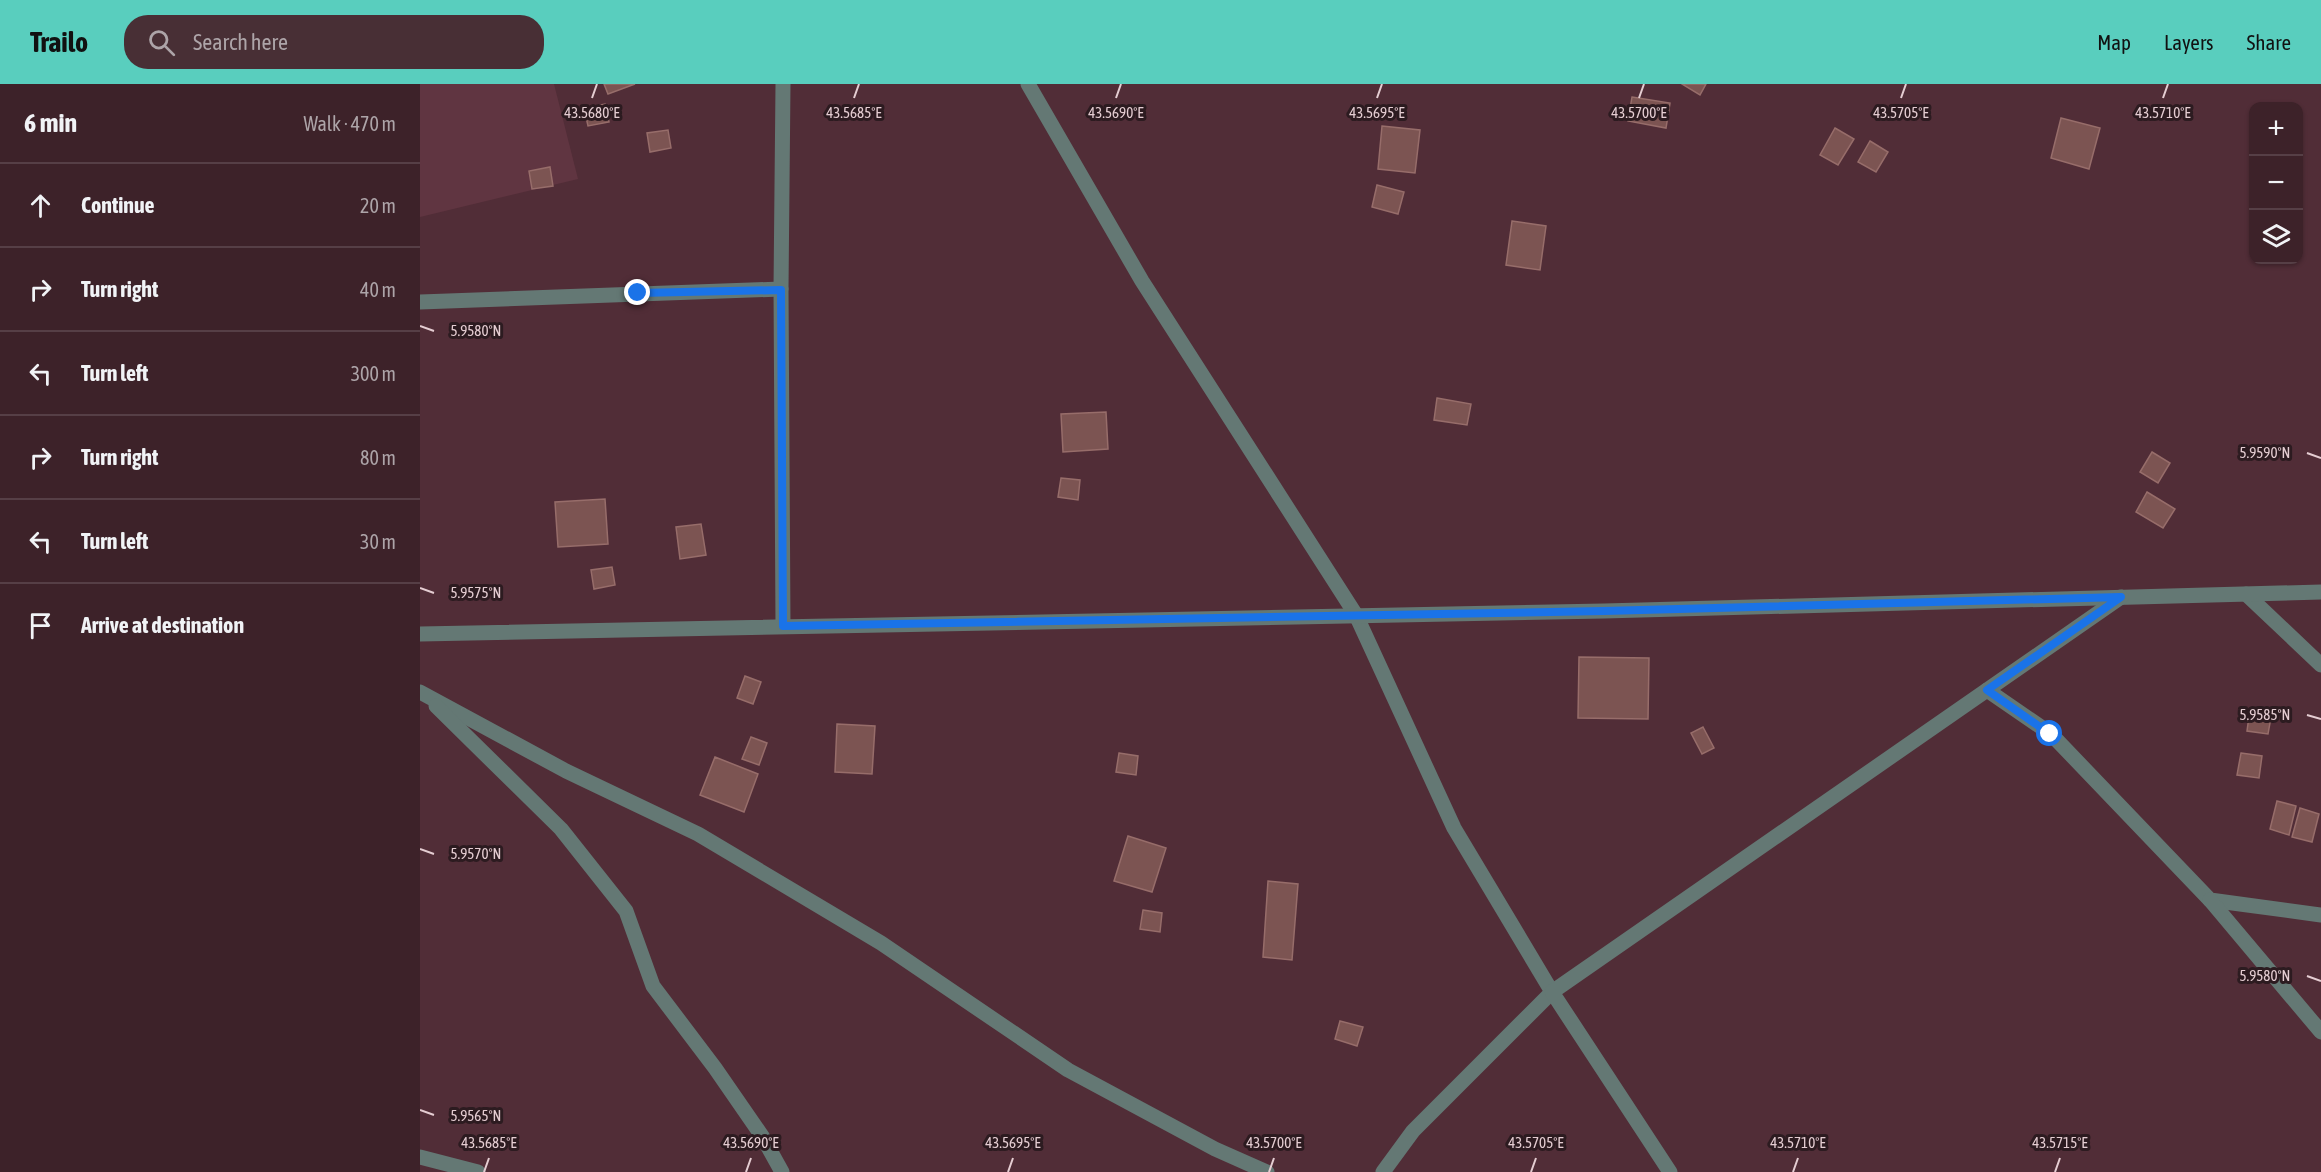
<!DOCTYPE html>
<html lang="en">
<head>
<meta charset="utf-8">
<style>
	:root { --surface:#3d2229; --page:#482f35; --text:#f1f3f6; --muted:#ada4a8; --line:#563f46; --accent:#59cebe }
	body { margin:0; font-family:"Asap Condensed",sans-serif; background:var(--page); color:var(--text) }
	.controls { position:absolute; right:18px; top:18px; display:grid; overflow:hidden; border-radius:12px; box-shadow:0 2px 4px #0004 }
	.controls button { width:54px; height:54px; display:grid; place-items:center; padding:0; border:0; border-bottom:2px solid var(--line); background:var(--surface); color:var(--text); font:30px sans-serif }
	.stop { position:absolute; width:18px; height:18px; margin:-14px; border:4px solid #1a73e8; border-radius:50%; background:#fff }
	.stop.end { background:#1a73e8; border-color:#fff; box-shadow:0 2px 6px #0008 }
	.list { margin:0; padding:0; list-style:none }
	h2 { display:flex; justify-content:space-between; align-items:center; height:78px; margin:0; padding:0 24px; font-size:26px }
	h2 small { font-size:20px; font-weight:400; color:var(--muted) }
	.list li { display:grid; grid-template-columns:39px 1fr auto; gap:18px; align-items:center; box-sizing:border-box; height:84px; padding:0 24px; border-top:2px solid var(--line) }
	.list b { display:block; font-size:22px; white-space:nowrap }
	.list em { font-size:20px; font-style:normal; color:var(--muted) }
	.icon { flex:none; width:33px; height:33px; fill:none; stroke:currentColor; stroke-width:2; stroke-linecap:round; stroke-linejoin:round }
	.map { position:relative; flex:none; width:1901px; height:1088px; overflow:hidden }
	header { display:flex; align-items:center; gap:36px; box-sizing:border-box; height:84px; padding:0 30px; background:var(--accent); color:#111 }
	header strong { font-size:28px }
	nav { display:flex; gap:33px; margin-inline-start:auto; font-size:21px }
	.search { width:420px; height:54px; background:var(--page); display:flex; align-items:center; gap:15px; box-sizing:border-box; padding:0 21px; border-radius:24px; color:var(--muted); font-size:22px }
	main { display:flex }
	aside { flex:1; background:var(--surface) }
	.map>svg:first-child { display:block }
	.built { fill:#603541 }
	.building { fill:#7c5452; stroke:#976d6a; stroke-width:1.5 }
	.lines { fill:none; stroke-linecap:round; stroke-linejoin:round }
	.minor { stroke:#647874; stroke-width:15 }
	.route { stroke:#1a73e8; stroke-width:8 }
	.ticks { fill:none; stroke:#e5cdd2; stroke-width:2 }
	.ticks-label { font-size:15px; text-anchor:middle; fill:#e5cdd2; stroke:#2c1b20; stroke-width:6; stroke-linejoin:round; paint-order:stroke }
</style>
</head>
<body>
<header>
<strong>Trailo</strong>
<div class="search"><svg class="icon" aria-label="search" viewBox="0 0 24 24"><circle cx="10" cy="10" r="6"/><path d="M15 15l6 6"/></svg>Search here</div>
<nav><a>Map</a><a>Layers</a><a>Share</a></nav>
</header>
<main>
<aside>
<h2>6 min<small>Walk · 470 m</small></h2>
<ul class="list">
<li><svg class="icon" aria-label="ahead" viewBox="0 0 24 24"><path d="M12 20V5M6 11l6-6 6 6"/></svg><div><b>Continue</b></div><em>20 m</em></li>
<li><svg class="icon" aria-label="right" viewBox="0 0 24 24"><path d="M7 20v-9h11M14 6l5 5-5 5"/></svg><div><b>Turn right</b></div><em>40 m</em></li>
<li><svg class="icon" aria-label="left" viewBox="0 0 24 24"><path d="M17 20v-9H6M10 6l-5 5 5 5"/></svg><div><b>Turn left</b></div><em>300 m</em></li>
<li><svg class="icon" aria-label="right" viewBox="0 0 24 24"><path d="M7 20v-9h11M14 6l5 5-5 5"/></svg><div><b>Turn right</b></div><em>80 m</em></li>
<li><svg class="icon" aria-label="left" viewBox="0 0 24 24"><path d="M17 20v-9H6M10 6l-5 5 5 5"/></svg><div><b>Turn left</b></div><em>30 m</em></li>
<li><svg class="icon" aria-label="arrive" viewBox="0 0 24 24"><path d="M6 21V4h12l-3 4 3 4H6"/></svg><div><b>Arrive at destination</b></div></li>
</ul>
</aside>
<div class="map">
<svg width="1901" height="1088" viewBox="0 0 1901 1088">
	<rect width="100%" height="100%" fill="#512d37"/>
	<polygon class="built" points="0,0 134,0 158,95 0,133"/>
	<g class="building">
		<polygon points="184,0 215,0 188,10"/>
		<polygon points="1262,0 1286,0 1280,11"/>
		<polygon points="1212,13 1250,19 1246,44 1208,37"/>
		<polygon points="185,20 189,38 168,42 164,24"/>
		<polygon points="1641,34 1680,44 1669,85 1631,74"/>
		<polygon points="962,42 1000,46 995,89 958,85"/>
		<polygon points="1415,44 1434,55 1418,81 1400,71"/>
		<polygon points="248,46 251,64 230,68 227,49"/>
		<polygon points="1450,57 1468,68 1456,88 1438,78"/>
		<polygon points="130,83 133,102 112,105 109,87"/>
		<polygon points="957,101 984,108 978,130 952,123"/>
		<polygon points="1092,137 1126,142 1120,186 1086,181"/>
		<polygon points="1017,314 1051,320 1047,341 1014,336"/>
		<polygon points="686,328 688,365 643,368 641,330"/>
		<polygon points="1732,368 1750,379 1738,399 1720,388"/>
		<polygon points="641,394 660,396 658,416 638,413"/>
		<polygon points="1727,408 1755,425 1743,444 1716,428"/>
		<polygon points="185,415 188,460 138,463 135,418"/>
		<polygon points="281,440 286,471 260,475 256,443"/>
		<polygon points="192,483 195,501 174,505 171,486"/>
		<polygon points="1159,573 1229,574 1228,635 1158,634"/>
		<polygon points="325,592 341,598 333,620 317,614"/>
		<polygon points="1830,625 1852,628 1848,650 1827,647"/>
		<polygon points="417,640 455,642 452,690 415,688"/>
		<polygon points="1283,643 1294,664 1282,670 1271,649"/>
		<polygon points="331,653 347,659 339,681 322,675"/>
		<polygon points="699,669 718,672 716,691 696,688"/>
		<polygon points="1821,669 1842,672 1839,694 1817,691"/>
		<polygon points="295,673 338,690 324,728 280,711"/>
		<polygon points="1857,717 1876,722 1869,751 1850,745"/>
		<polygon points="1880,724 1899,730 1892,758 1872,753"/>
		<polygon points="708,752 746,764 732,808 694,797"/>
		<polygon points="848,797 878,800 872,876 843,873"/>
		<polygon points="723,826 742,829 740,848 720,845"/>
		<polygon points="920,937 943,943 937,962 915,955"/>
	</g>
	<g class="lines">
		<g class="minor">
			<polyline points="608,0 722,197 936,531 1034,744 1132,908 993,1047 963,1088"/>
			<polyline points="0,218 361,205"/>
			<polyline points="1826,510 1901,581"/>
			<polyline points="363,542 361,205 363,0"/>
			<polyline points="0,550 1184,527 1901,508"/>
			<polyline points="1567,606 1631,650 1790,816 1901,831"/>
			<polyline points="0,608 146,687 278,750 461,859 648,986 795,1065 847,1088"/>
			<polyline points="16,622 141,745 206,827 233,902 295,984 342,1052 362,1088"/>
			<polyline points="1790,816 1901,948"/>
			<polyline points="0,1073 58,1088"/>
			<polyline points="1250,1088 1132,908 1701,513"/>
		</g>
	</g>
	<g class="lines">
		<polyline class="route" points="218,209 361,206 363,542 1184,527 1701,513 1567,606 1630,650"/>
	</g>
	<path class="ticks" d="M172,14l5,-14M434,14l5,-14M696,14l5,-14M957,14l5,-14M1219,14l5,-14M1481,14l5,-14M1743,14l5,-14M0,242l14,5M1887,369l14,5M0,504l14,5M1887,631l14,4M0,765l14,5M1887,892l14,5M0,1026l14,5M64,1088l5,-14M326,1088l5,-14M588,1088l5,-14M849,1088l5,-14M1111,1088l5,-14M1373,1088l5,-14M1635,1088l5,-14"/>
	<g class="ticks-label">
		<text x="172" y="34">43.5680°E</text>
		<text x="696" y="34">43.5690°E</text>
		<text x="434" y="34">43.5685°E</text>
		<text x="957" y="34">43.5695°E</text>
		<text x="1219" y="34">43.5700°E</text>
		<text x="1481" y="34">43.5705°E</text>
		<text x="1743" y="34">43.5710°E</text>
		<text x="56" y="252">5.9580°N</text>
		<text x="1845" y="374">5.9590°N</text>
		<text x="56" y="514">5.9575°N</text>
		<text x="1845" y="636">5.9585°N</text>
		<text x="56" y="775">5.9570°N</text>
		<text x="1845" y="897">5.9580°N</text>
		<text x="56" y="1037">5.9565°N</text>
		<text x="69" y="1064">43.5685°E</text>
		<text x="331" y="1064">43.5690°E</text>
		<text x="593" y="1064">43.5695°E</text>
		<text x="854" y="1064">43.5700°E</text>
		<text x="1116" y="1064">43.5705°E</text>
		<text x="1378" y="1064">43.5710°E</text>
		<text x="1640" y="1064">43.5715°E</text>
	</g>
</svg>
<div class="controls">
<button>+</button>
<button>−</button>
<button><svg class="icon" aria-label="layers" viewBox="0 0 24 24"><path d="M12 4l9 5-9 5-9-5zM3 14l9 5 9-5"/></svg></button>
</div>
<div class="stop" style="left:1630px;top:650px"></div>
<div class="stop end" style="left:218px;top:209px"></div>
</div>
</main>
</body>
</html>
